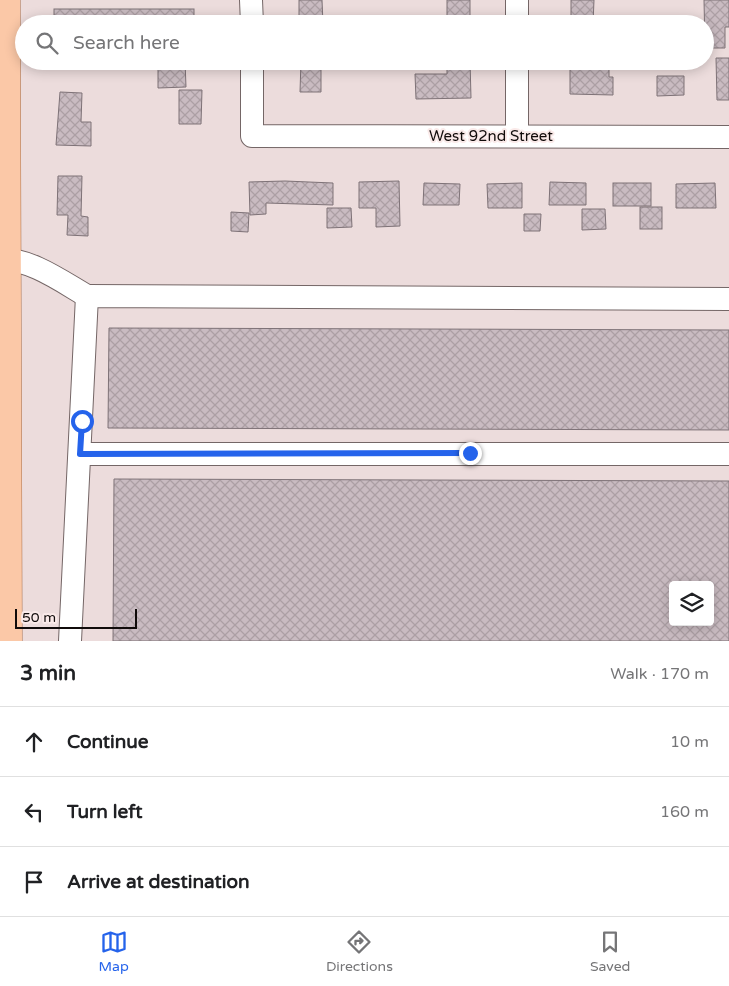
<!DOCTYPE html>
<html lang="en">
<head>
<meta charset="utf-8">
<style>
	:root { --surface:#fff; --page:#f2f2f2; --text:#202124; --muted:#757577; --line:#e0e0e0; --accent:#2563eb }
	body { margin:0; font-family:"Varela Round",sans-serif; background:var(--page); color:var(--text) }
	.controls { position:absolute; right:15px; bottom:15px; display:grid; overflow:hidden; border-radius:5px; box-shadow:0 2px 12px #0003 }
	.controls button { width:45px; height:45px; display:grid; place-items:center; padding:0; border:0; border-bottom:1px solid var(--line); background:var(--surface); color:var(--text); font:25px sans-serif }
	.scale { position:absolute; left:15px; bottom:12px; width:122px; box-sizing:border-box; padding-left:5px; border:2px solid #100b0a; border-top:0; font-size:14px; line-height:18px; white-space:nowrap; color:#100b0a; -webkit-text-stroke:4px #faeae9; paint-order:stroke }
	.stop { position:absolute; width:15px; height:15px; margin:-11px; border:4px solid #2563eb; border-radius:50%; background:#fff }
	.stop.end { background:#2563eb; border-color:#fff; box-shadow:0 1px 5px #0008 }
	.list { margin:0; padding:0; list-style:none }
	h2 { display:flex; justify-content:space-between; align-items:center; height:65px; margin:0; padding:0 20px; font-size:21px }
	h2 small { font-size:16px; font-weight:400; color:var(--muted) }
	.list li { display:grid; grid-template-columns:32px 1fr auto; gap:15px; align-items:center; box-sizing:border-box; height:70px; padding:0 20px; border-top:1px solid var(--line) }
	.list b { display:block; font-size:19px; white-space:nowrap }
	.list em { font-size:16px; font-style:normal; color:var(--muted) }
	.icon { flex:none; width:28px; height:28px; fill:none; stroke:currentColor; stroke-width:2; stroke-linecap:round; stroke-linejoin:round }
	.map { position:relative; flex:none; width:729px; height:641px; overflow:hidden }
	.search { position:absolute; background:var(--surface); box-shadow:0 2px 12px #0003; left:15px; right:15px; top:15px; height:55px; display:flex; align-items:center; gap:12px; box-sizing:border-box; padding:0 18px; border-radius:28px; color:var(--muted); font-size:19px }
	.sheet { height:275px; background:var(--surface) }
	nav { display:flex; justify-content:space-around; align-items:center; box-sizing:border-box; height:70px; border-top:1px solid var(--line); background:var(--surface); font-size:14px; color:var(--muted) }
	nav a { display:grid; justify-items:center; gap:2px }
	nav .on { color:var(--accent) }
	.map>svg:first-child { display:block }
	.building { fill:url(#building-cross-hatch); stroke:#7e7277; fill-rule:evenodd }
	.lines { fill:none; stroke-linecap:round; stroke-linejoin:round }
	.minor-casing { stroke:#746666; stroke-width:24 }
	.major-casing { stroke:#a76e4a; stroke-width:29 }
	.minor { stroke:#fff; stroke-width:22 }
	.major { stroke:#fbc8a7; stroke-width:28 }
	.route { stroke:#2563eb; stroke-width:6 }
	.labels { text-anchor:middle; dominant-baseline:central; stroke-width:4; stroke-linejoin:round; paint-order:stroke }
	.street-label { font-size:15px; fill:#100b0a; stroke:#faeae9 }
</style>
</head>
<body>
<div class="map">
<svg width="729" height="641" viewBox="0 0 729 641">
	<defs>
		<pattern id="building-cross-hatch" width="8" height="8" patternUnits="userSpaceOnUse" patternTransform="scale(1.25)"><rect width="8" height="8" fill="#c9bbc1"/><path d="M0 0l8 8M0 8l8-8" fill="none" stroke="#ac9fa4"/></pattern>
	</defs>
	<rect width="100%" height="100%" fill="#ecdcdc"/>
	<g class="building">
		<polygon points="299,0 322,0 323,24 299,24"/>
		<rect x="447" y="0" width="23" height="24"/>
		<polygon points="571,0 594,0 593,24 571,24"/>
		<polygon points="704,0 729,0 729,27 725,27 725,48 705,48"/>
		<rect x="54" y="9" width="140" height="15"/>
		<polygon points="716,58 729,58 729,100 717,100"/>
		<polygon points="158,61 185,61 186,87 158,88"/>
		<polygon points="301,61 321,61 321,92 300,92"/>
		<polygon points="447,61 470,61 471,98 416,99 415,74 447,74"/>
		<polygon points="570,61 609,61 609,77 613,77 613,95 570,94"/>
		<polygon points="657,76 684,76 684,95 657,96"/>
		<polygon points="179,90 202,90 201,124 179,124"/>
		<polygon points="60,92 82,93 81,122 91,122 91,146 56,145"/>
		<polygon points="58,176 82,176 81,216 88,217 88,236 67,235 68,215 57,215"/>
		<polygon points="285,181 333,183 333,205 266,203 266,214 250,215 249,182"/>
		<polygon points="399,181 400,226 376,227 376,208 359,208 359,182"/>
		<polygon points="550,182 586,183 586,205 549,205"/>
		<polygon points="424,183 460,184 459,205 423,205"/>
		<polygon points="522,183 522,208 488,208 487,184"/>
		<rect x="613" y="183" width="38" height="23"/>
		<polygon points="715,183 716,208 676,208 676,184"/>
		<rect x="640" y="207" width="22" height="22"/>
		<polygon points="327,208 351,208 352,227 327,228"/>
		<polygon points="582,209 605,209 606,229 582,230"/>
		<polygon points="231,212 249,213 248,232 231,231"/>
		<polygon points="524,214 541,214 540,231 524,231"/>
		<polygon points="109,328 729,330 729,430 108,428"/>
		<path d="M114,479l615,2v160h-616zM673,585h37v37h-37z"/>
	</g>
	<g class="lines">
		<defs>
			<g id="minor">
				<polyline points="251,0 252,24"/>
				<polyline points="517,0 517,24"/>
				<polyline points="252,61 252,136 729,137"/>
				<polyline points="517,61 517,136"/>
				<path d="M0,259c31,0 61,22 87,37"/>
				<polyline points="80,454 729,454"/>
				<polyline points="70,641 87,296 729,299"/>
			</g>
			<polyline id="major" points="6,0 8,641"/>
		</defs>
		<use href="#minor" class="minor-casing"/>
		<use href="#major" class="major-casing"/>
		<use href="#minor" class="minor"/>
		<use href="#major" class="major"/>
	</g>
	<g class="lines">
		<polyline class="route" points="82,421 80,454 470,453"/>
	</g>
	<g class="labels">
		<g class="street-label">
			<text x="491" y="136">West 92nd Street</text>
		</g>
	</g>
</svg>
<div class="controls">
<button><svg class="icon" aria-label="layers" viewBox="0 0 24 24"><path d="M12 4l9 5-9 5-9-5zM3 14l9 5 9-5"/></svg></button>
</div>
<div class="scale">50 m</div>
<div class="stop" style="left:82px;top:421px"></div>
<div class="stop end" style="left:470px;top:453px"></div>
<div class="search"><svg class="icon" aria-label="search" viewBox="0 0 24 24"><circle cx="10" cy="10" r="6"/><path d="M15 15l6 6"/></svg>Search here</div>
</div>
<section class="sheet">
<h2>3 min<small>Walk · 170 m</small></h2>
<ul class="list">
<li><svg class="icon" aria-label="ahead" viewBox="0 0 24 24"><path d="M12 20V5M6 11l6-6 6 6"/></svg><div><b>Continue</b></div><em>10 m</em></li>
<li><svg class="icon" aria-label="left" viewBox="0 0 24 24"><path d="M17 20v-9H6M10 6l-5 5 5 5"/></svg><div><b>Turn left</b></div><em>160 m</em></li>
<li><svg class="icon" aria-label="arrive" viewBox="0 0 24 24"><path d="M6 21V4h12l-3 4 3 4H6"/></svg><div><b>Arrive at destination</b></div></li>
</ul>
</section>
<nav>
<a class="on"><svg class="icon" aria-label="map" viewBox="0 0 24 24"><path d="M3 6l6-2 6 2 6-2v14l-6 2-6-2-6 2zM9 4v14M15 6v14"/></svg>Map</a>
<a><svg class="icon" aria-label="directions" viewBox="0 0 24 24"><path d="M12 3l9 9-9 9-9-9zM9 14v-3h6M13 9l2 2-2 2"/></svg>Directions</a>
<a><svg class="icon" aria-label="saved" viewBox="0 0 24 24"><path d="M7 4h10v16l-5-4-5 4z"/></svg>Saved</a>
</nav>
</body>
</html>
